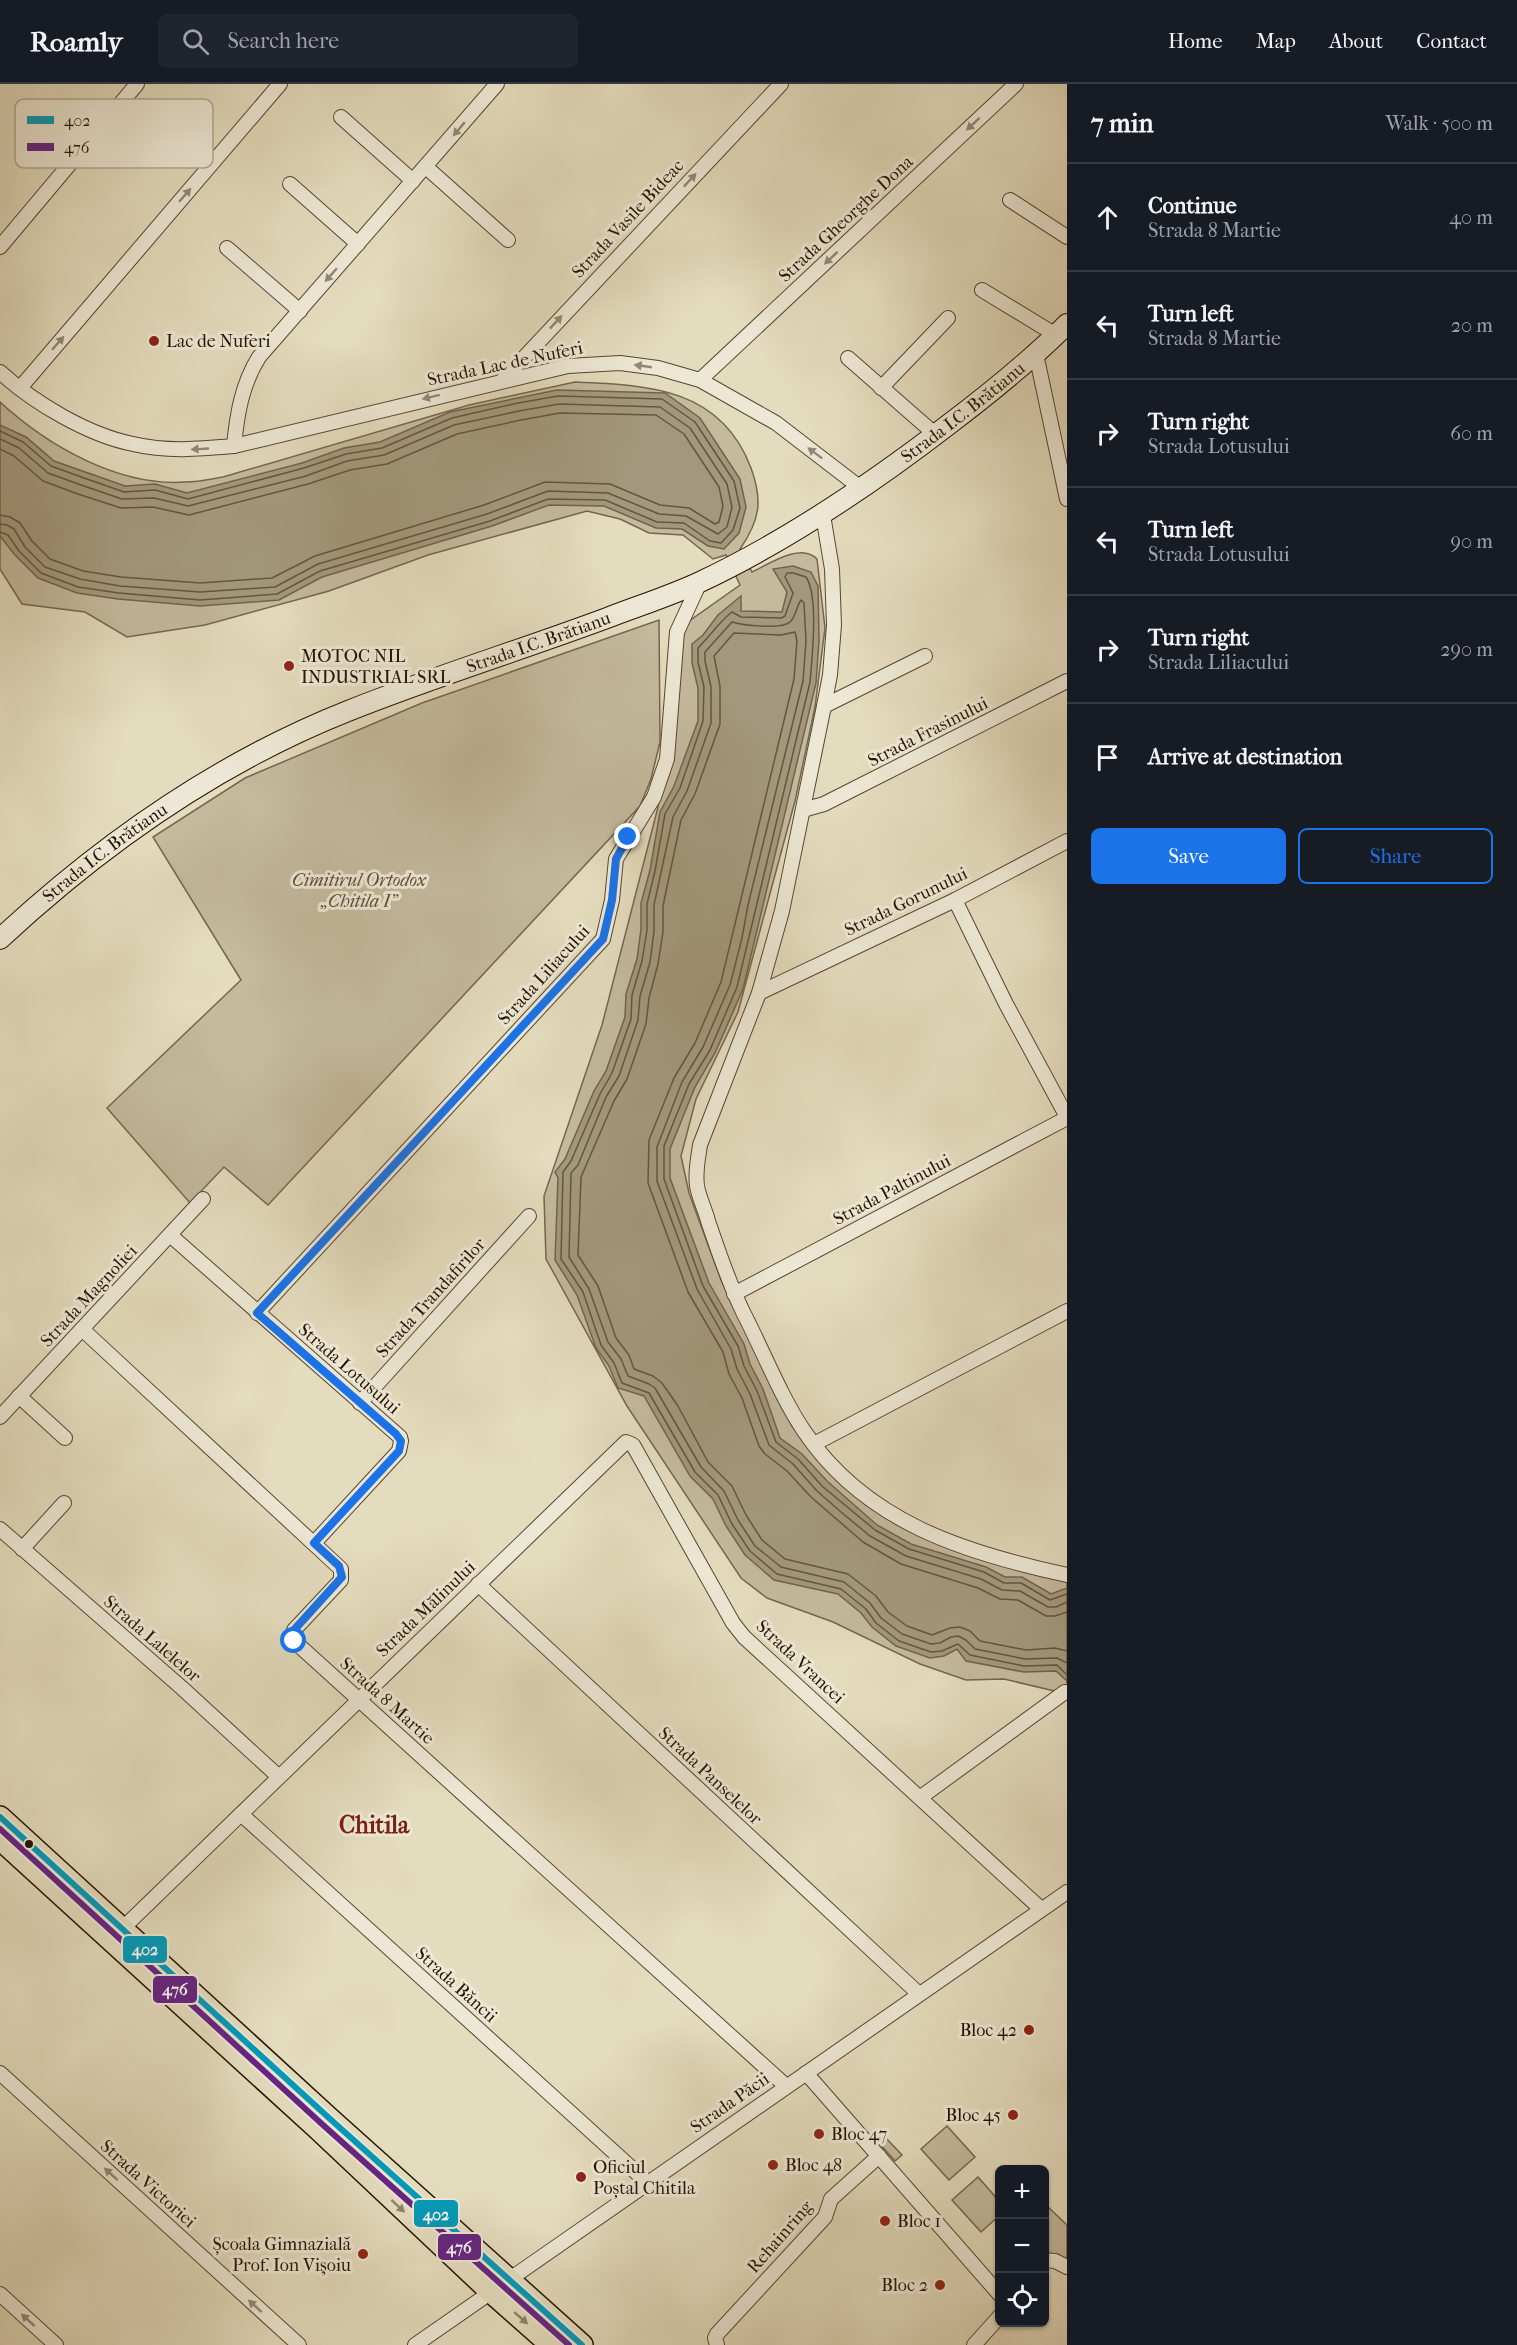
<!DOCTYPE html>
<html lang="en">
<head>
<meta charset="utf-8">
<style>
	:root { --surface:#171b24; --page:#20242c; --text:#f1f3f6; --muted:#9ea1a6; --line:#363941; --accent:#1a73e8 }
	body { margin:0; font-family:"IM FELL French Canon",serif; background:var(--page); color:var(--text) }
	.controls { position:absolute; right:18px; bottom:18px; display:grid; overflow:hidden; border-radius:9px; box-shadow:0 2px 4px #0004 }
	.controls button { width:54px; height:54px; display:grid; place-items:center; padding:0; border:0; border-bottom:2px solid var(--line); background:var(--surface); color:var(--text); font:30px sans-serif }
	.stop { position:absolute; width:18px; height:18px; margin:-14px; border:4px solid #1a73e8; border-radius:50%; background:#fff }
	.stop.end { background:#1a73e8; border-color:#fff; box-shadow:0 2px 6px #0008 }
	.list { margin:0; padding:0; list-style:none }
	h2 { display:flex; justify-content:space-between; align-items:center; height:78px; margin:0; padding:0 24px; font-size:26px }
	h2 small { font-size:20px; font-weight:400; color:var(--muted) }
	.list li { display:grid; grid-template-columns:39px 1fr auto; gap:18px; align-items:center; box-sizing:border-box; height:108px; padding:0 24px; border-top:2px solid var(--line) }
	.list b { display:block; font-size:22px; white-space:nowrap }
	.list p { margin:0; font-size:20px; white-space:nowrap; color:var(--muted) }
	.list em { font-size:20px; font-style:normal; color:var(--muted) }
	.actions { display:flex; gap:12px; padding:18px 24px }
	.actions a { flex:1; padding:14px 0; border:2px solid var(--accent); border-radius:9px; text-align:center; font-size:21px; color:var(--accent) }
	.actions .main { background:var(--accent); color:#fff }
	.icon { flex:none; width:33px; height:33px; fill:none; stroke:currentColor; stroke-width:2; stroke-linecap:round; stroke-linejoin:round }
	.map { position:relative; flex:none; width:1067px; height:2261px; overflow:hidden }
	header { display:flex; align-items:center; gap:36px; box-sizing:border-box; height:84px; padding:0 30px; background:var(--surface); border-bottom:2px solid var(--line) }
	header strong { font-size:28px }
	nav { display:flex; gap:33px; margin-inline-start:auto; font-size:21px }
	.search { width:420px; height:54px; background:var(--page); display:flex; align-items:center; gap:15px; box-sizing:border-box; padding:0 21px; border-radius:9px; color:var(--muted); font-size:22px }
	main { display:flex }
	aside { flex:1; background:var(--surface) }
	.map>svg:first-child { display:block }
	.green { fill:#c4ba9e; stroke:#75664f; stroke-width:1.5 }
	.water { fill:#a3987d; stroke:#71634b; stroke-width:1.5 }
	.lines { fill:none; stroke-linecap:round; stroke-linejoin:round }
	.shore { stroke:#64563e; stroke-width:1.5 }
	.minor-casing { stroke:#564530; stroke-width:16 }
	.secondary-casing { stroke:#261300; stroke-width:22 }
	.primary-casing { stroke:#261300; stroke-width:24 }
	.minor { stroke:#ede8d5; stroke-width:14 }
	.secondary { stroke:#ede8d5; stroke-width:20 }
	.primary { stroke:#e4dcbe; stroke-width:21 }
	.bus-1-casing { stroke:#ede8d5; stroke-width:10 }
	.bus-2-casing { stroke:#ede8d5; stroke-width:10 }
	.bus-1 { stroke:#049ab9; stroke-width:6 }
	.bus-2 { stroke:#662483; stroke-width:6 }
	.oneway { fill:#938875 }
	.oneway2 { fill:#8e8268 }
	.route { stroke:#1a73e8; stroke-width:8 }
	.poi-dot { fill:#8f2418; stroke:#ede8d5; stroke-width:2 }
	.bus-dot { fill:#261300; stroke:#ede8d5; stroke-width:2 }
	.labels { text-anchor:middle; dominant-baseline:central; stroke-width:6; stroke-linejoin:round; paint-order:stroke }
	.street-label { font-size:18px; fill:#261300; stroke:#ede8d5 }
	.poi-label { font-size:18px; fill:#261300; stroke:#ede8d5; text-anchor:start }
	.park-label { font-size:18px; font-style:italic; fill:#5d4d37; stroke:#ede8d5 }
	.district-label { font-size:24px; font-weight:bold; fill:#7a1f14; stroke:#ede8d5 }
	.key { fill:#ede8d5; stroke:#b1a895; stroke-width:1.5 }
	.key-label { font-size:16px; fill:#261300 }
	.line-badge { stroke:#ede8d5; stroke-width:2 }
	.badge-label { font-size:16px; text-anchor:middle; font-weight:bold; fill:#fff }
</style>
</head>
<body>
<header>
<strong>Roamly</strong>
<div class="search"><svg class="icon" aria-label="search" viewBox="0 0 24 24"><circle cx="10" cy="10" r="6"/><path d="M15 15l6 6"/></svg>Search here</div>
<nav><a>Home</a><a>Map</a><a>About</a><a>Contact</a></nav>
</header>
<main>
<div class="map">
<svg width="1067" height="2261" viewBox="0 0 1067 2261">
	<rect width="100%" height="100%" fill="#e4dcbe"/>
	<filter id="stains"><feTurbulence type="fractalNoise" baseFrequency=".00333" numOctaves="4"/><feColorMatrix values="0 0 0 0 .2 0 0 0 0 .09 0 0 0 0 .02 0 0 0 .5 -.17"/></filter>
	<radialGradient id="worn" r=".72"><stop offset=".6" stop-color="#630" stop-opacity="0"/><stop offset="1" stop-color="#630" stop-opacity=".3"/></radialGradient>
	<g class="green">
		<path d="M575,298c74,3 146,6 176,86 12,33 9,52 -11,81l12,23c17,-8 49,-30 65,-13l8,69 -10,79 -20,94 -57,211 -42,87 -15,57 8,37 32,87 71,146 84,84 131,49 60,14v121l-63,-15 -38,1 -46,-16 -87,-42 -66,-24 -26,-20 -114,-172 -81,-147 -2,-63 58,-171 56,-218 27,-183 55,-39 -14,-30 -13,4 -30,-24 -34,-2 -29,-14 -33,-8 -159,44 -99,36 -124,34 -78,12 -42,-25 -63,-8 -22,-35v-167c48,44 119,85 186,80 12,0 25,-3 37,-5l246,-72z"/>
		<polygon points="659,536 660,658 651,695 640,722 268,1121 224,1083 190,1119 107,1024 241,896 153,753 245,694 422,619"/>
		<polygon points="947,2042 975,2073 949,2096 921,2065"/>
		<polygon points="885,2053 902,2071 895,2077 878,2058"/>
		<polygon points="978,2093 1000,2118 999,2132 981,2148 952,2116"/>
		<polygon points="1046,2121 1067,2141 1067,2177 1045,2172"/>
	</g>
	<g class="water">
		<polygon points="557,306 665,309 700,334 740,395 746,423 739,449 724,465 708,462 682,445 656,444 604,422 549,421 492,442 322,493 279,516 200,522 118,515 77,509 38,494 15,471 0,452 0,341 26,353 54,377 125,402 155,400 187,409 302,379 344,364 380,358 450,328"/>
		<polygon points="793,482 811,488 818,502 819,557 816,599 743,905 715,969 695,1003 670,1065 670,1094 709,1199 744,1260 750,1280 763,1305 780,1354 802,1370 827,1397 877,1441 911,1460 986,1483 1005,1493 1022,1493 1051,1510 1067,1504 1067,1597 1056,1587 1024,1588 966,1577 957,1565 944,1572 930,1574 896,1562 872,1543 861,1529 838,1510 774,1496 745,1471 726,1442 713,1415 690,1392 644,1312 618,1304 609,1282 596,1264 577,1211 555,1176 558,1094 555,1088 565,1075 594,1007 606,987 625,933 626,910 637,875 641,845 641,819 650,786 660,728 674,702 698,637 698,604 692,579 692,560 703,551 718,531 741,512 741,527 782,528 787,508 773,485"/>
	</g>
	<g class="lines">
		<g class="shore">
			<polyline points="0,347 23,358 51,382 84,394 124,408 155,406 188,415 304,384 346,370 382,364 452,334 518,319 558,312 662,315 695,338 734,397 740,424 733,446 721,459 710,457 684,439 657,438 605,416 548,415 490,437 320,487 277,510 200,516 119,509 78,503 41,489 19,467 8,451 0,448"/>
			<polyline points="0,355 19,364 48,389 81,401 122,415 154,414 188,422 306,392 347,377 384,371 454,341 519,327 559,320 660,323 690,344 727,400 732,423 727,443 718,450 686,432 659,430 608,409 548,407 487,430 318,480 275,503 200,508 120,502 80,495 45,483 25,463 14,445 7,441 0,440"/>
			<polyline points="0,365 14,372 43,397 78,410 121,424 153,423 189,431 308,400 350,386 387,380 457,350 521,336 560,329 656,331 684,350 719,403 723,422 719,438 715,440 689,424 660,421 610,400 545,398 484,421 315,472 272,494 200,499 121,493 83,487 50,475 32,457 20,439 10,433 0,431"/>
			<path d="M1067,1510l-17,6 -29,-17h-17l-20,-11 -75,-23 -34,-19 -53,-44 -24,-27 -22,-17 -19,-51 -13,-25 -6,-20 -35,-60 -39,-107v-33l25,-62 21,-34 27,-63 73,-305c2,-25 9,-85 -4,-105l-13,-4h-6l-2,4 8,16 -8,23 -4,2 -40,-1 -9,-5c-13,10 -22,24 -34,36v14l6,25 -1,34 -23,67 -15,26 -10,57 -8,33v26l-5,31 -10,34 -1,24 -19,54 -12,21 -29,67 -8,11 -2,87 22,33 18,53 13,18 8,20 27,10 46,79 23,23 14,29 18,27 27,23 64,15 25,20 10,14 23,18 32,11 11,-1 16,-7 12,11 54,11 33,-1 10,10"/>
			<path d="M1067,1518l-11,5h-8l-28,-16 -18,-1 -21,-11 -75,-23 -36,-20 -29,-24 -24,-21 -24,-27 -24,-19 -19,-51 -13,-25 -6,-20 -34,-60 -40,-108v-34l25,-65 21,-35 27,-62 12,-47 6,-33 55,-224 3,-40 -2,-38 -3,-3c-5,7 -5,17 -11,22 -9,8 -48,3 -58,0l-27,30v9l6,26v36l-24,68 -14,26 -19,88v26l-4,31 -10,34 -2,24 -19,56 -13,21 -28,68 -7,8 -2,84 20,32 19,53 13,17 7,17 21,8 6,4 46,79 23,24 14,29 17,26 26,21 63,15 26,21 11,15 21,16 29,10 9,-1 11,-6 7,-1 8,4 9,9 50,10 32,-1 10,5"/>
			<polyline points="1067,1528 1055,1532 1046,1532 1018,1516 1000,1515 978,1504 901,1480 863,1458 811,1413 787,1387 765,1370 759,1362 742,1314 729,1290 723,1268 688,1208 648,1099 649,1056 674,994 695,959 721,898 794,595 797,557 795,548 781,551 734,549 714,572 720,602 720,640 695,710 681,736 663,822 663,848 658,880 649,914 646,940 627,995 614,1017 581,1093 578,1171 598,1202 616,1254 629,1271 634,1285 653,1292 662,1299 678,1322 708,1378 732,1402 746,1431 762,1456 785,1475 848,1490 876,1512 888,1528 907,1542 932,1551 950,1544 960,1543 970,1547 980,1557 1026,1566 1055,1564 1067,1567"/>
		</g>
		<defs>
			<g id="minor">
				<polyline points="341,33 413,97"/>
				<polyline points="426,83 508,156"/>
				<polyline points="290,100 358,160"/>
				<polyline points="1010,116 1067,153"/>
				<polyline points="0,163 137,0"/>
				<polyline points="227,164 300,227"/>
				<polyline points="982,206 1056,251"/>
				<polyline points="1036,270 1067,415"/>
				<polyline points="848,274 936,351"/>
				<path d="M0,288c34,31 88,63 133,72 34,8 67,5 101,2l334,-80 52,-3 38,5 42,12 76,43 86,66"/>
				<polyline points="700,296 1016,0"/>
				<polyline points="502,297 781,0"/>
				<polyline points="20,304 280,0"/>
				<polyline points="881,304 948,234"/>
				<path d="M234,362c3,-32 8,-62 25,-89l238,-273"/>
				<path d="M823,431l9,54 2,56 -4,50 -6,31 -42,205 -23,82 -59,152c-2,14 -5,27 -3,41 2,12 8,23 11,35 11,32 21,63 36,93 19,37 37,83 60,117 61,91 161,122 263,144"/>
				<polyline points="824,622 925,572"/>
				<polyline points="803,726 824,720 1067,597"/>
				<polyline points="955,816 1006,920 1067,1033"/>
				<polyline points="759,909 955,816 1067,757"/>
				<polyline points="170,1151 400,1353 401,1357 399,1367 314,1459"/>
				<polyline points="734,1210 1067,1034"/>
				<polyline points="257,1229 603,855 612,816 616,775 654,713 667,675 677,548 700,498"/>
				<polyline points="82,1245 341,1485 341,1496 294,1546 294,1557 786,2002"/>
				<polyline points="19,1312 65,1354"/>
				<polyline points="360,1319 529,1132"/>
				<polyline points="0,1333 203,1115"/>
				<polyline points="814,1360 1067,1227"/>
				<polyline points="0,1445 182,1604 279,1693"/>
				<polyline points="22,1465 64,1419"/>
				<polyline points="478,1500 919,1910"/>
				<polyline points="921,1713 1065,1608"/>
				<polyline points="241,1730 648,2099"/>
				<polyline points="123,1844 626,1358 633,1361 733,1539 744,1553 1041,1825"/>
				<polyline points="0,1989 299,2261"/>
				<polyline points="806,1989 1000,2211"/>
				<polyline points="1044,2176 1055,2177 1067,2183"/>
				<polyline points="0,2210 56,2261"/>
				<polyline points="415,2261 1067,1808"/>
				<polyline points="717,2261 715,2254 717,2250 825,2133 831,2115 879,2072"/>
				<polyline points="974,2261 1000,2232"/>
			</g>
			<g id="secondary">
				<path id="s1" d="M0,855c102,-95 217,-176 348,-228 85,-34 173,-61 259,-93 31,-12 63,-22 93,-36 89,-42 170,-97 248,-157 41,-31 82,-64 119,-101"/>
			</g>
			<g id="primary">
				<polyline points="0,1733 329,2034 582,2261"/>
				<polyline points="0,1755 318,2045 491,2208 551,2261"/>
			</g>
		</defs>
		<use href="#minor" class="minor-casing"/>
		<use href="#secondary" class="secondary-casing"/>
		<use href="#primary" class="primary-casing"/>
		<use href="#minor" class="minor"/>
		<use href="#secondary" class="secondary"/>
		<use href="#primary" class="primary"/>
		<defs>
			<polyline id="bus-1" points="0,1733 329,2034 582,2261"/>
			<polyline id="bus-2" points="0,1745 323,2041 569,2261"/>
		</defs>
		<use href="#bus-1" class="bus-1-casing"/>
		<use href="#bus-2" class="bus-2-casing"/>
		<use href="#bus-1" class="bus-1"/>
		<use href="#bus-2" class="bus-2"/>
	</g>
	<defs><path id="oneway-solid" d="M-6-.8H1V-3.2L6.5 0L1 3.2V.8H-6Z" transform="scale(1.5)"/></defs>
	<g class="oneway">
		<use href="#oneway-solid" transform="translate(973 40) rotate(137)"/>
		<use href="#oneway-solid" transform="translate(459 45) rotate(130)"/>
		<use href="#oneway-solid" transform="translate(690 96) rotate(-47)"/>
		<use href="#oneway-solid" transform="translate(185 111) rotate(-49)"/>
		<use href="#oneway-solid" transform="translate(831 174) rotate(137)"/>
		<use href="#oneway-solid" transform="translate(331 191) rotate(131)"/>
		<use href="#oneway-solid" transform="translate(556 238) rotate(-47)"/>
		<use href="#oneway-solid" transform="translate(58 259) rotate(-49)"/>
		<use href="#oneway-solid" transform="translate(643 282) rotate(-172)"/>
		<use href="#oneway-solid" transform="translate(431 313) rotate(166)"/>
		<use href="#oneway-solid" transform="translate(200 365) rotate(177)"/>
		<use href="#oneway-solid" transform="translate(815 369) rotate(-143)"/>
		<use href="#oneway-solid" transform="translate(111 2090) rotate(-138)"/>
		<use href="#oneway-solid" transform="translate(255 2222) rotate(-138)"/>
		<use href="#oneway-solid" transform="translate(28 2236) rotate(-138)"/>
	</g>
	<g class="oneway2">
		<use href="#oneway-solid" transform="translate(398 2122) rotate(43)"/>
		<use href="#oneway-solid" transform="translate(521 2234) rotate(41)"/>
	</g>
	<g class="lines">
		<polyline class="route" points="294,1557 294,1546 342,1493 339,1482 314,1459 399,1367 401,1357 396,1350 257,1229 603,855 612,816 616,775 628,753"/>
	</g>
	<g class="poi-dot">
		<circle cx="154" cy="257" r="6"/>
		<circle cx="289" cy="582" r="6"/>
		<circle cx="1029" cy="1946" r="6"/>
		<circle cx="1013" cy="2031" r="6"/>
		<circle cx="819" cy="2050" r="6"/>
		<circle cx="773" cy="2081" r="6"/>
		<circle cx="581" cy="2093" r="6"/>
		<circle cx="885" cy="2137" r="6"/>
		<circle cx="363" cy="2170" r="6"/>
		<circle cx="940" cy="2201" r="6"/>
	</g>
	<circle class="bus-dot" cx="29" cy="1760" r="5"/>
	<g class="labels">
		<g class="street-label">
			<text transform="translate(628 135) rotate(-47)">Strada Vasile Bideac</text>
			<text transform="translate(846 135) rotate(-43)">Strada Gheorghe Dona</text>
			<text transform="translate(505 280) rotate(-12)">Strada Lac de Nuferi</text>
			<text stroke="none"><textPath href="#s1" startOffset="1107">Strada I.C. Brătianu</textPath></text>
			<text stroke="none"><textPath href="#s1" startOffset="621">Strada I.C. Brătianu</textPath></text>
			<text transform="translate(928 648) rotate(-27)">Strada Frasinului</text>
			<text stroke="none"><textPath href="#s1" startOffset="136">Strada I.C. Brătianu</textPath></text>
			<text transform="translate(906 818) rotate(-26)">Strada Gorunului</text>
			<text transform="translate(544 891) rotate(-48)">Strada Liliacului</text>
			<text transform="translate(892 1106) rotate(-28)">Strada Paltinului</text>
			<text transform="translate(89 1212) rotate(-47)">Strada Magnoliei</text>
			<text transform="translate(431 1214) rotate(-48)">Strada Trandafirilor</text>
			<text transform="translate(349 1285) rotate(41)">Strada Lotusului</text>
			<text transform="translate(426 1525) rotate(-44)">Strada Mălinului</text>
			<text transform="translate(152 1555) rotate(41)">Strada Lalelelor</text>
			<text transform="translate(800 1578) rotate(43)">Strada Vrancei</text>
			<text transform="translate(387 1617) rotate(42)">Strada 8 Martie</text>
			<text transform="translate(710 1692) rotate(43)">Strada Panselelor</text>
			<text transform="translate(456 1901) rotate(42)">Strada Băncii</text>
			<text transform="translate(730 2019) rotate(-35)">Strada Păcii</text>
			<text transform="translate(148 2100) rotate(42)">Strada Victoriei</text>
			<text transform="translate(780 2153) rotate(-49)">Rehainring</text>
		</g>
		<g class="poi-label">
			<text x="166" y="257">Lac de Nuferi</text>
			<text x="301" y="572">MOTOC NIL<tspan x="301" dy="21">INDUSTRIAL SRL</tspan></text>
			<text x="1017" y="1946" text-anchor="end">Bloc 42</text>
			<text x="1001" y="2031" text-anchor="end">Bloc 45</text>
			<text x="831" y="2050">Bloc 47</text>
			<text x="785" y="2081">Bloc 48</text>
			<text x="593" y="2083">Oficiul<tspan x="593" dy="21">Poștal Chitila</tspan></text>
			<text x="897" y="2137">Bloc 1</text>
			<text x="351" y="2160" text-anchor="end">Școala Gimnazială<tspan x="351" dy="21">Prof. Ion Vişoiu</tspan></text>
			<text x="928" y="2201" text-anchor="end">Bloc 2</text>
		</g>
		<g class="park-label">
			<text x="359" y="796">Cimitirul Ortodox<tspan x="359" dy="21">„Chitila I”</tspan></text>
		</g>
		<g class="district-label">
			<text x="374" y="1741">Chitila</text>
		</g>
	</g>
	<rect x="15" y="15" width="198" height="69" rx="9" class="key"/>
	<rect x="27" y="32" width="27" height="8" fill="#049ab9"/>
	<rect x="27" y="59" width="27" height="8" fill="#662483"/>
	<g class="key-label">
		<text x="64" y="42">402</text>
		<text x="64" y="69">476</text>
	</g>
	<g class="line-badge">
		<rect x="122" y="1851" width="46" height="29" rx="6" fill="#049ab9"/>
		<rect x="152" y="1891" width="46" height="29" rx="6" fill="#662483"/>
		<rect x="413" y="2115" width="46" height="29" rx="6" fill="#049ab9"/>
		<rect x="437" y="2149" width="45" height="28" rx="6" fill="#662483"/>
	</g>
	<g class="badge-label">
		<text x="145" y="1871">402</text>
		<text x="175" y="1911">476</text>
		<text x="436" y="2136">402</text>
		<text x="459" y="2169">476</text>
	</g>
	<rect width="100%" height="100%" filter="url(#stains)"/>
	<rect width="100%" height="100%" fill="url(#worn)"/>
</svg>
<div class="controls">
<button>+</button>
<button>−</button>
<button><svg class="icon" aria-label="locate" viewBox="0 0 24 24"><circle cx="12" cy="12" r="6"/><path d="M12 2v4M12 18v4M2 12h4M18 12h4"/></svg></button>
</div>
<div class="stop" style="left:294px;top:1557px"></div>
<div class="stop end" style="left:628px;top:753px"></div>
</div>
<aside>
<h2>7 min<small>Walk · 500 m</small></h2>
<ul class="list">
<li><svg class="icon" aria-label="ahead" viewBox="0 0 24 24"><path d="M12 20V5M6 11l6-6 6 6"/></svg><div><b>Continue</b><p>Strada 8 Martie</p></div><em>40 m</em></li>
<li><svg class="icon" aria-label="left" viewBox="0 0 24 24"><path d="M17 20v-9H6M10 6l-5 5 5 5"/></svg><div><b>Turn left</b><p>Strada 8 Martie</p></div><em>20 m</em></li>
<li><svg class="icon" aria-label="right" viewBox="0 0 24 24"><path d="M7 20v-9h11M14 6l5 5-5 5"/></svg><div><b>Turn right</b><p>Strada Lotusului</p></div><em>60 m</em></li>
<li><svg class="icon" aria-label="left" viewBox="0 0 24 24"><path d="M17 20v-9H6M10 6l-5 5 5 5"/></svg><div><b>Turn left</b><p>Strada Lotusului</p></div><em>90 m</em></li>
<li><svg class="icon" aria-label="right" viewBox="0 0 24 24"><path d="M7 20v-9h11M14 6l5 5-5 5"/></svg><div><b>Turn right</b><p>Strada Liliacului</p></div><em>290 m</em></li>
<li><svg class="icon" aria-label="arrive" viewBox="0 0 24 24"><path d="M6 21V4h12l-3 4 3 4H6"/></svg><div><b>Arrive at destination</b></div></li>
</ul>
<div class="actions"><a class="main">Save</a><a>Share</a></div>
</aside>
</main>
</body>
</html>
